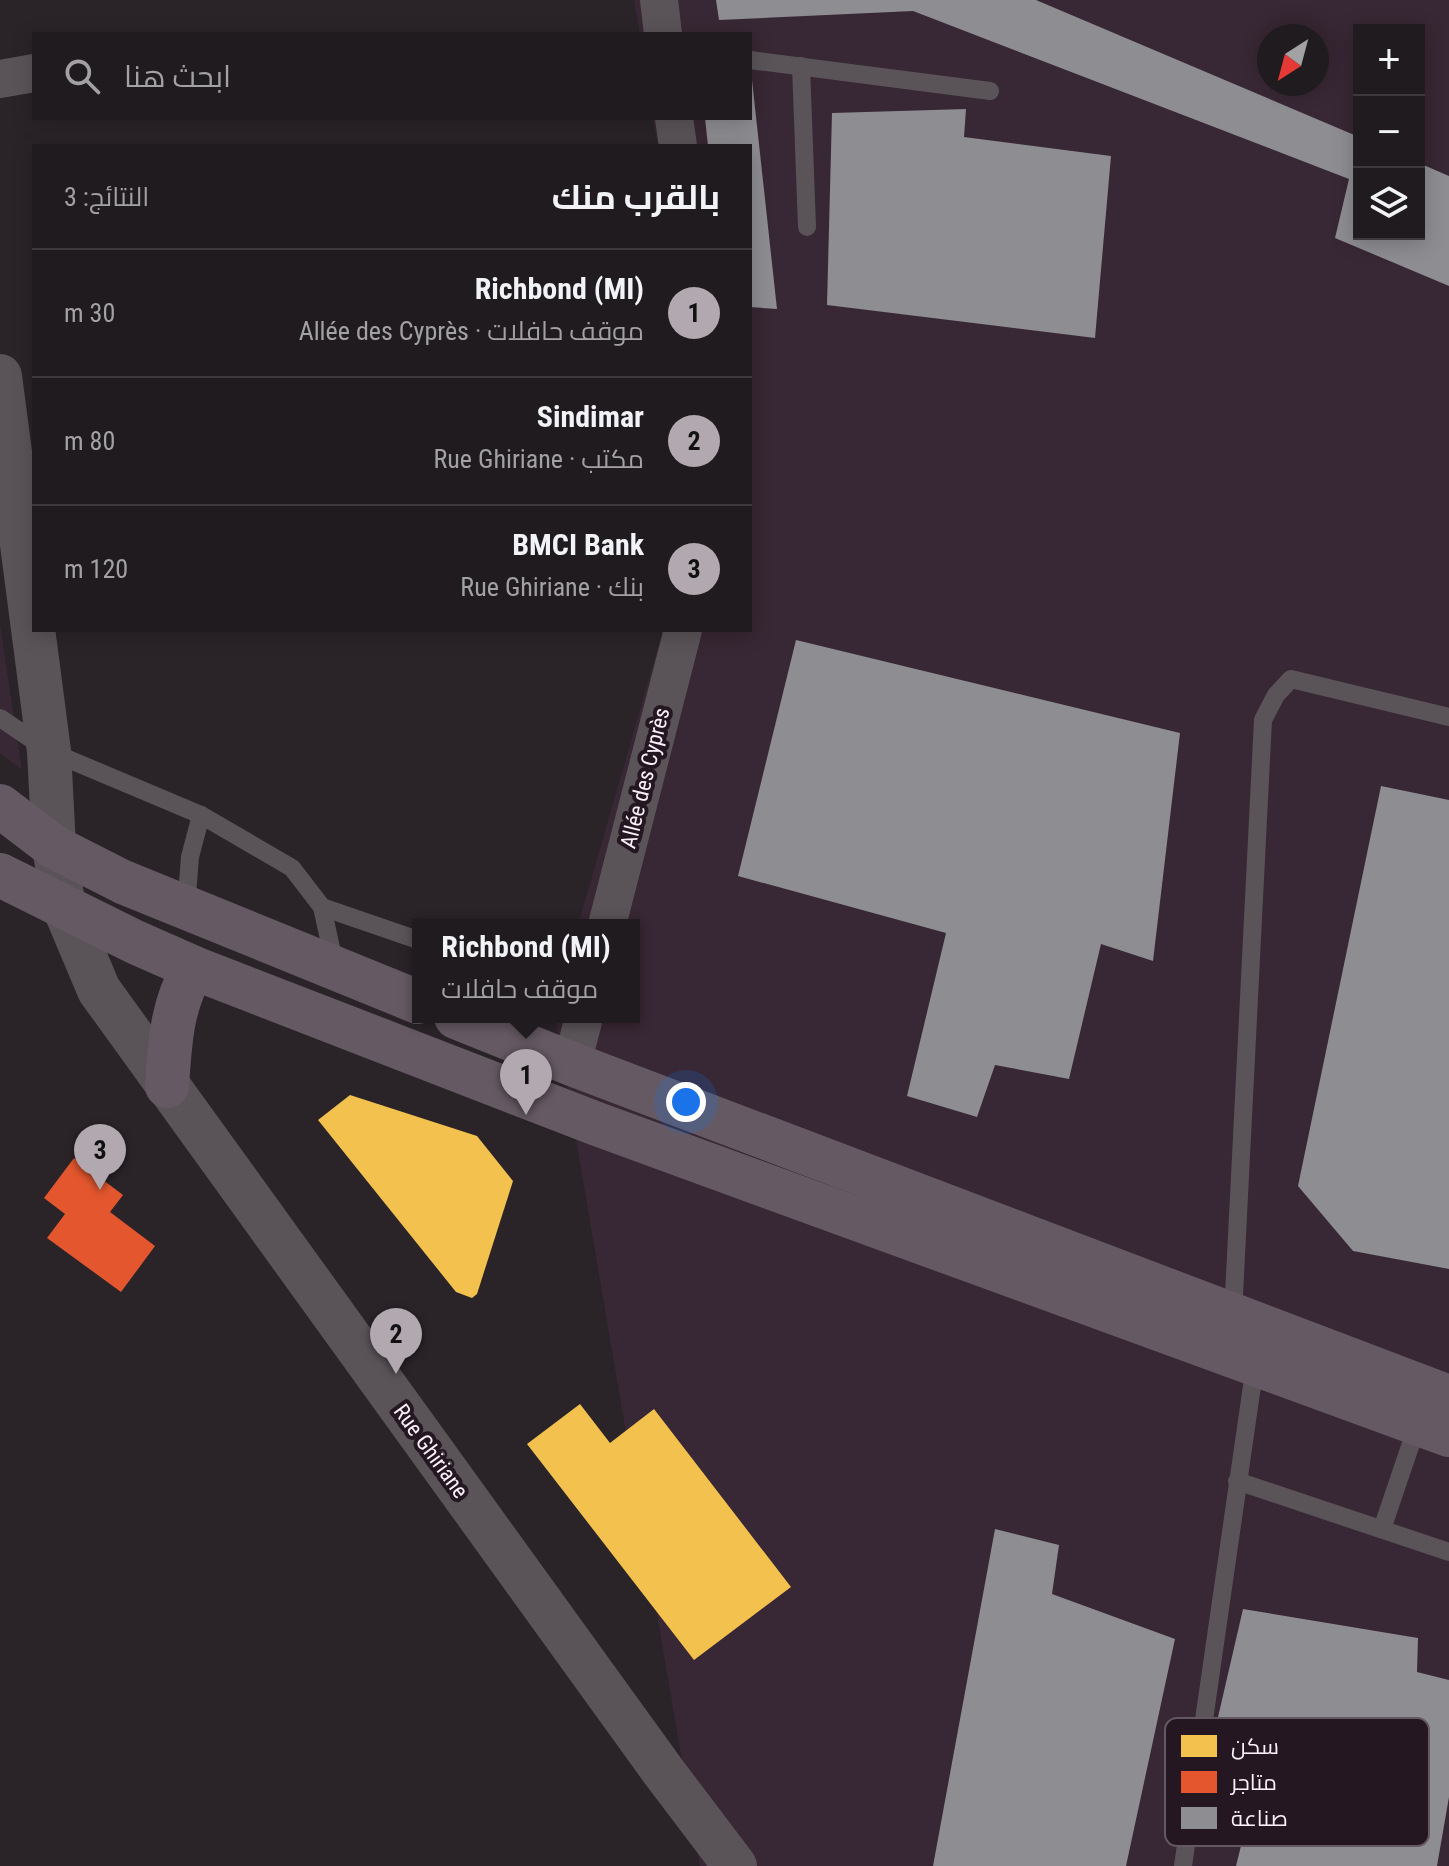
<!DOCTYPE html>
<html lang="ar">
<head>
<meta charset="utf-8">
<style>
	:root { --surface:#201b1f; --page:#2d282c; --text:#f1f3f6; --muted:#a2a1a4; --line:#3d393d; --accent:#b2a9b0 }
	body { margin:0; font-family:"Roboto Condensed",Cairo,sans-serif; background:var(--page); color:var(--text); direction:rtl }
	.controls { position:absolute; right:24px; top:24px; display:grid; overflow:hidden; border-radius:0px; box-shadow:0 4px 20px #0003 }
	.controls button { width:72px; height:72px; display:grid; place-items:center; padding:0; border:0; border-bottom:2px solid var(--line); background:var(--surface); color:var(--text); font:40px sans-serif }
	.compass { position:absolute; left:1257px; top:24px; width:72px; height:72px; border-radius:50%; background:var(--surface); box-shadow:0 4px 20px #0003; rotate:216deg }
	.you { position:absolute; left:686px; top:1102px; width:28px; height:28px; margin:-20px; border:6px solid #fff; border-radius:50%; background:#1a73e8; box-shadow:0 0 0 12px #1a73e833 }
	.badge { display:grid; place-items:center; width:52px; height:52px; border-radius:50%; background:var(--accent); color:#111; font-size:26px; font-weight:700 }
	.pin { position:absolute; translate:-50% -66px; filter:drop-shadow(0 2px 4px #0008) }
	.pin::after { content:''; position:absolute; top:42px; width:28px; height:24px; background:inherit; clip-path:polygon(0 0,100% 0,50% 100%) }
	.popup { position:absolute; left:412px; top:919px; width:228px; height:104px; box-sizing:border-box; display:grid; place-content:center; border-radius:0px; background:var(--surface); filter:drop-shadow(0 2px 6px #0005); font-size:26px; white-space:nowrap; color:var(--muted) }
	.popup b { font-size:30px; color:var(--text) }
	.popup::after { content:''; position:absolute; left:50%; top:100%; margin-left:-16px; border:16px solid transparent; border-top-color:var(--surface) }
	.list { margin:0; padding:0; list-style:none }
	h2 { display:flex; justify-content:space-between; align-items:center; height:104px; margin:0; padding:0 32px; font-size:34px }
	h2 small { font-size:26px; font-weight:400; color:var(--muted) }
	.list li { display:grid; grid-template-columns:52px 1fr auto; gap:24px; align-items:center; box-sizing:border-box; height:128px; padding:0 32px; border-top:2px solid var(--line) }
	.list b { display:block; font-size:30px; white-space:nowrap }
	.list p { margin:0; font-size:26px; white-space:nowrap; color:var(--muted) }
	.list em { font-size:26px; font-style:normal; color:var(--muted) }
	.icon { flex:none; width:44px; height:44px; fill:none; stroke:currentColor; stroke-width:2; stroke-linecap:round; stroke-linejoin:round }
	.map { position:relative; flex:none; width:1449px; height:1866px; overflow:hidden; direction:ltr }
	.search { position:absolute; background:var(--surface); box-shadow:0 4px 20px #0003; left:32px; top:32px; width:720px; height:88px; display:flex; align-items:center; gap:20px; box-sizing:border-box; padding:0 28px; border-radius:0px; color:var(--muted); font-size:30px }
	.panel { position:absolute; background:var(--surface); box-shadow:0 4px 20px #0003; left:32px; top:144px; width:720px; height:488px; border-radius:0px; direction:rtl }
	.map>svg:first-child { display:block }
	.built { fill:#382734; fill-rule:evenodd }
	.homes { fill:#f2c14e }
	.shops { fill:#e4572e }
	.industry { fill:#8d8d92 }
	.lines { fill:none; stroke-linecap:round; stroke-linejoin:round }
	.lane { stroke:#5a5459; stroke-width:18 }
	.street { stroke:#5a5459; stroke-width:38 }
	.secondary { stroke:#5a5459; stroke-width:44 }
	.primary { stroke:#655963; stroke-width:44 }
	.labels { text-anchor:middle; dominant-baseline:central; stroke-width:8; stroke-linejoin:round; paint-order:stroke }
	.street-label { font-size:22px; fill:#fbf1f9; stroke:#241722 }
	.key { fill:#241722; stroke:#645862; stroke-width:2 }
	.key-label { font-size:22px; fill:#fbf1f9 }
</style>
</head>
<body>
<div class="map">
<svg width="1449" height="1866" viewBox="0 0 1449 1866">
	<rect width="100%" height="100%" fill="#2a2429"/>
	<g class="built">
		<path d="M634,0h815v1866h-749l-145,-849h79v-92h-56l85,-295h87v-484h-92l-5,-28h97v-84h-110zM1359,30h60v204h-60zM1269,36h48v48h-48z"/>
		<polygon points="0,625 22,770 0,753"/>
	</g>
	<g class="homes">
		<polygon points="350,1095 477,1136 513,1181 477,1294 472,1298 456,1292 318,1120"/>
		<polygon points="580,1404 610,1443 654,1409 791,1587 694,1660 527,1444"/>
	</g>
	<polygon class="shops" points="74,1158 123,1195 110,1212 155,1246 121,1292 47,1238 65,1214 44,1198"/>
	<g class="industry">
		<polygon points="716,0 1036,0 1359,137 1359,234 1419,234 1419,163 1449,176 1449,286 1335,238 1349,179 913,11 719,20"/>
		<polygon points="750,80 752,80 777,309 750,307 750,146 708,146 705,118 750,118"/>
		<polygon points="966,109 964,137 1111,156 1095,338 827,305 832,113"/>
		<polygon points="796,640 1180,733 1153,961 1101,944 1069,1079 995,1065 977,1117 907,1096 946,933 738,876"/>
		<polygon points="1381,786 1449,800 1449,1269 1353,1251 1298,1186"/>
		<polygon points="995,1529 1059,1545 1052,1594 1175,1639 1126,1866 933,1866"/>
		<polygon points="1243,1609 1418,1638 1417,1672 1449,1680 1449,1797 1437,1866 1236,1866 1259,1773 1209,1756"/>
	</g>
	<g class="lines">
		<g class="lane">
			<polyline points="750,60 990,91"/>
			<polyline points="801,66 807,227"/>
			<polyline points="0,718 49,751 201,815 292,868 322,907 335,966"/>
			<polyline points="322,907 418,940"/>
			<polyline points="186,908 190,857 201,815"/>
			<polyline points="1233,1315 1263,720 1276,695 1291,679 1449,717"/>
			<polyline points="1237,1481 1449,1552"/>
			<polyline points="1382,1529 1418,1423"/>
			<polyline points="1183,1866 1255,1365"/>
		</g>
		<g class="street">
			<polyline points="659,0 663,34"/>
			<polyline points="0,79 34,73"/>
			<polyline points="674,118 678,146"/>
			<polyline points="607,925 683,630"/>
			<polyline points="572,1064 584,1017"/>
		</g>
		<polyline class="secondary" points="0,376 49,751 54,847 64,907 99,990 663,1771 735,1866"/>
		<g class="primary">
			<polyline points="0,806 54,847 123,882 418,1002"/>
			<polyline points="0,875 135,942 194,968 597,1124 1449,1435"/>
			<polyline points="456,1017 572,1064 1449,1397"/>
			<path d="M167,1086c3,-42 4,-81 27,-118"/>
		</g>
	</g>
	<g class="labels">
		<g class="street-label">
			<text transform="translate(645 778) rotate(-76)">Allée des Cyprès</text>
			<text transform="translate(431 1451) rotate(54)">Rue Ghiriane</text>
		</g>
	</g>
	<rect x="1165" y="1718" width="264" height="128" rx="12" class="key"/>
	<rect x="1181" y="1735" width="36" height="22" fill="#f2c14e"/>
	<rect x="1181" y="1771" width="36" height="22" fill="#e4572e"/>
	<rect x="1181" y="1807" width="36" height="22" fill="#8d8d92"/>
	<g class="key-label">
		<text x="1231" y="1754">سكن</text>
		<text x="1231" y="1790">متاجر</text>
		<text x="1231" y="1826">صناعة</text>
	</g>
</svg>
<div class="controls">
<button>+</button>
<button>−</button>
<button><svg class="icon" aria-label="layers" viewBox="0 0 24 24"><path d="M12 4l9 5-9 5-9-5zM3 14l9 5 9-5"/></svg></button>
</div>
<svg class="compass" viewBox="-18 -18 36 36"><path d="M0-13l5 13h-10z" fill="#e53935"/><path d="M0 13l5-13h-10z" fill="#a2a1a4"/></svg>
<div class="you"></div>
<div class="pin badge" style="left:526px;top:1115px">1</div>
<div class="popup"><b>Richbond (MI)</b>موقف حافلات</div>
<div class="pin badge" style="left:396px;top:1374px">2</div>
<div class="pin badge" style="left:100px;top:1190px">3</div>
<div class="search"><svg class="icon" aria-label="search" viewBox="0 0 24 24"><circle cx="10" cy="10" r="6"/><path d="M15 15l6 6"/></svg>ابحث هنا</div>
<section class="panel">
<h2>بالقرب منك<small>النتائج: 3</small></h2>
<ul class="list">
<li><span class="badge">1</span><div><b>Richbond (MI)</b><p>موقف حافلات · Allée des Cyprès</p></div><em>30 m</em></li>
<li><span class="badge">2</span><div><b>Sindimar</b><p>مكتب · Rue Ghiriane</p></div><em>80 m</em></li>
<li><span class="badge">3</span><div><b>BMCI Bank</b><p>بنك · Rue Ghiriane</p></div><em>120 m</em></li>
</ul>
</section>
</div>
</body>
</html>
